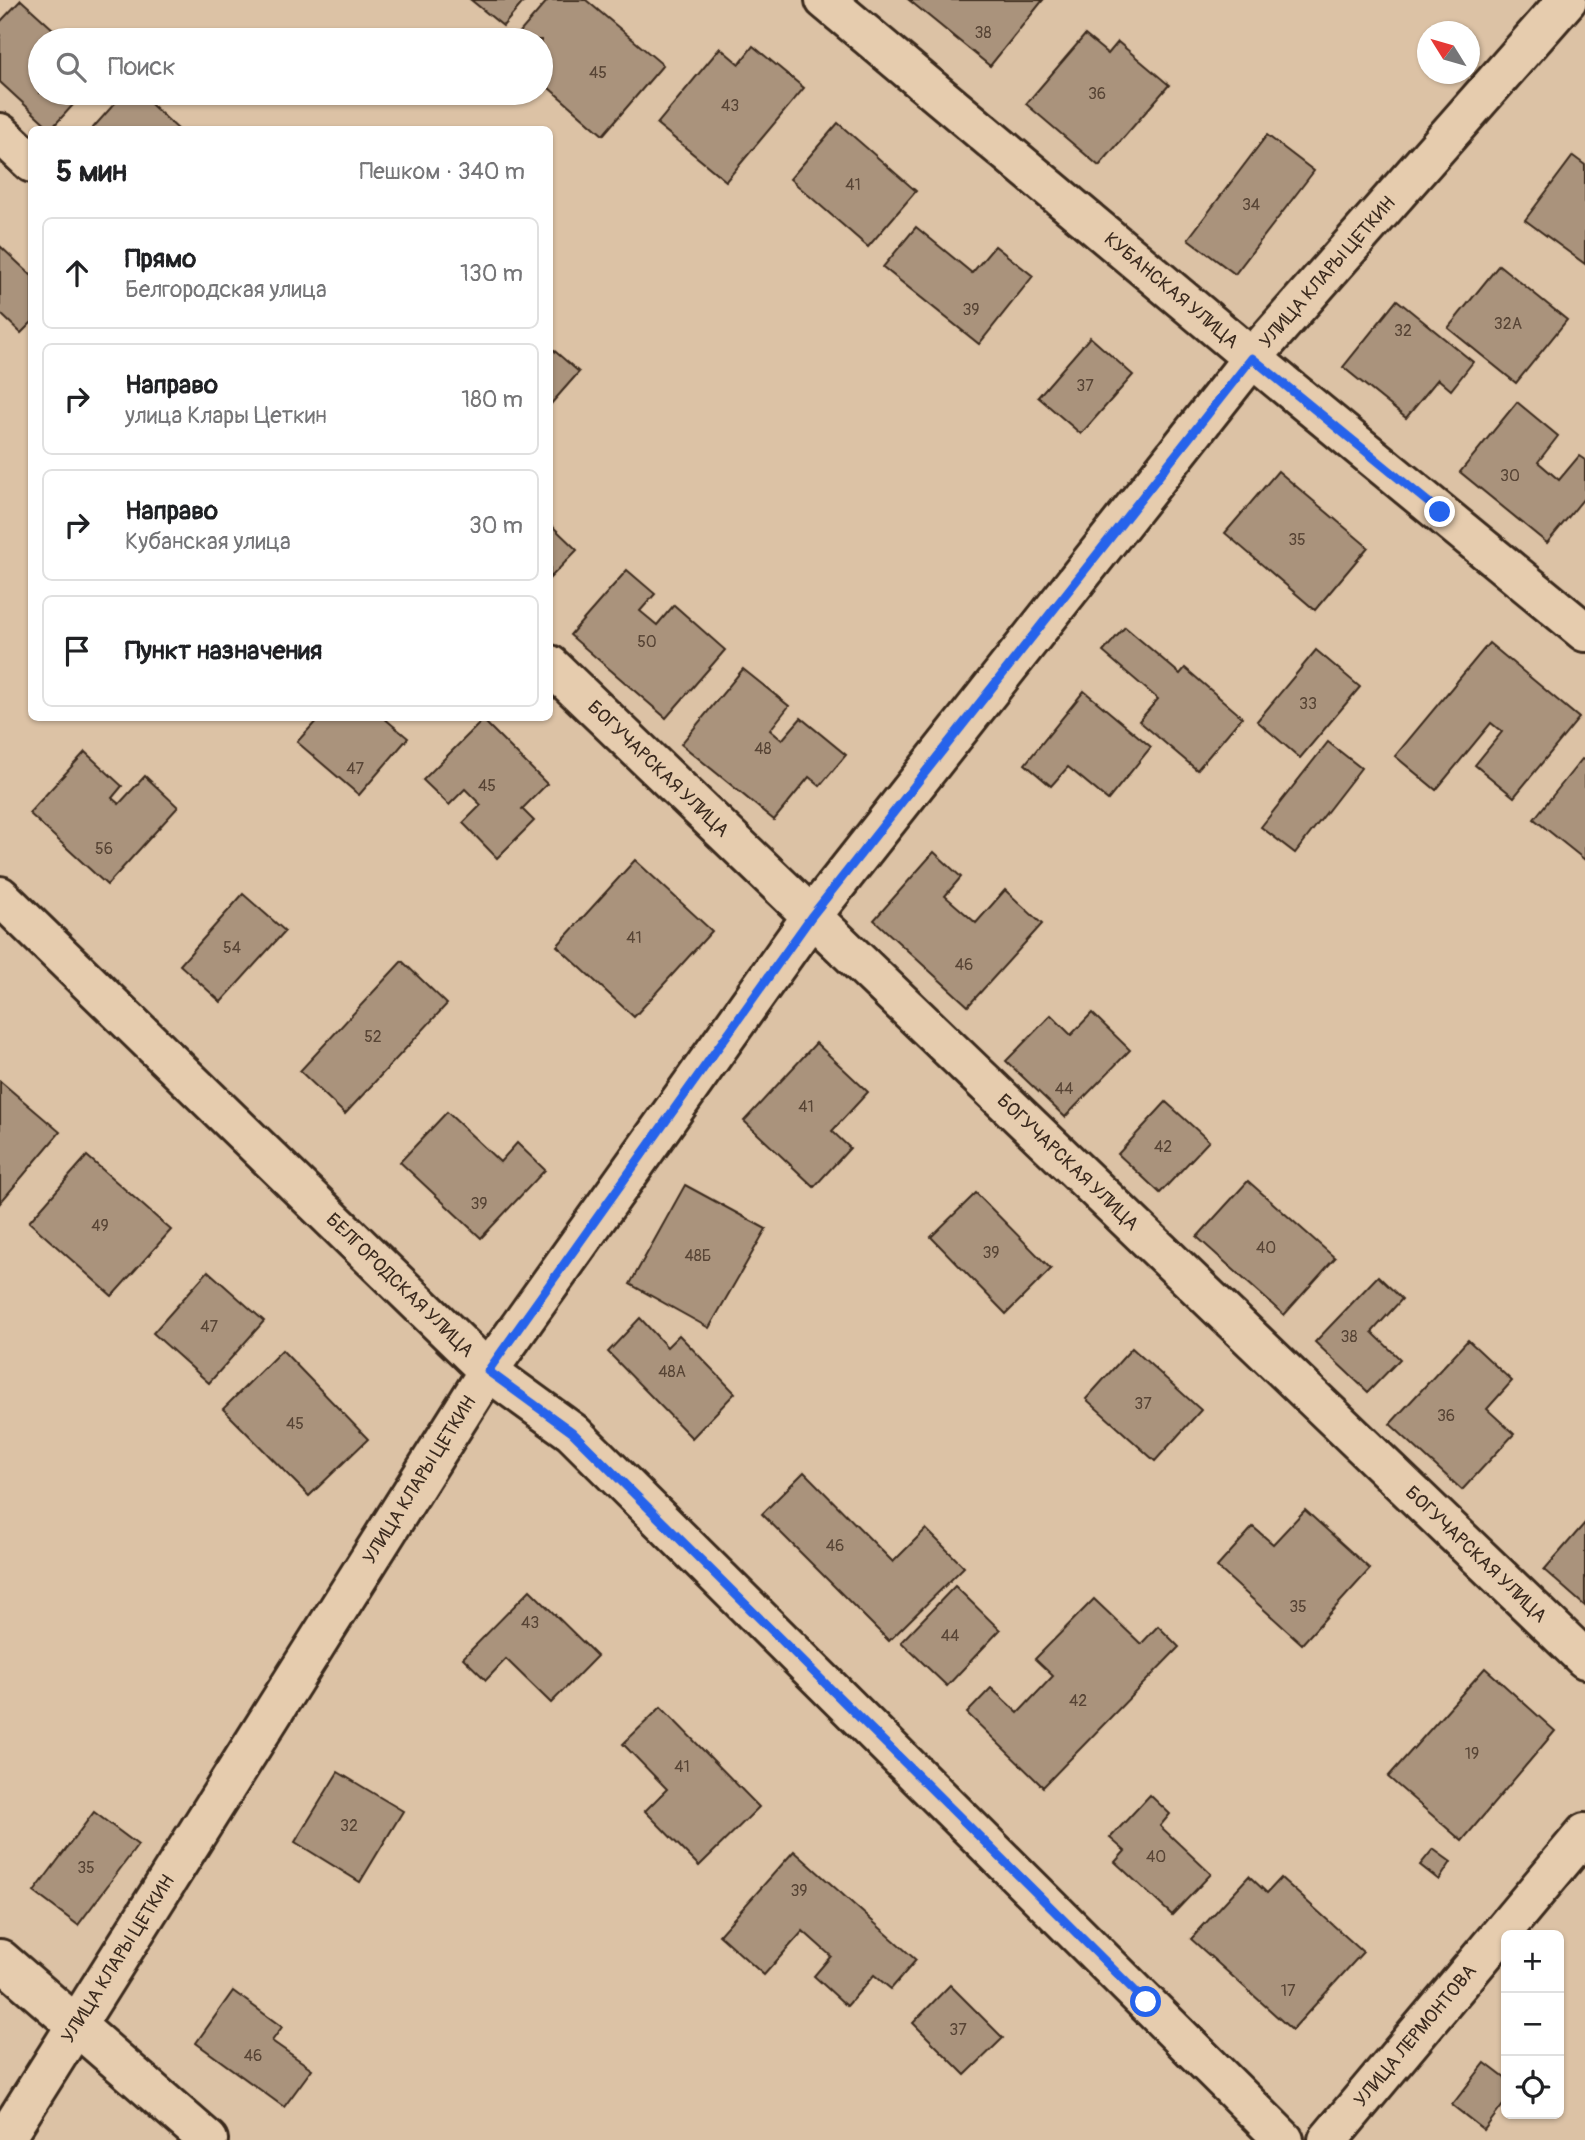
<!DOCTYPE html>
<html lang="ru">
<head>
<meta charset="utf-8">
<style>
	:root { --surface:#fff; --page:#f2f2f2; --text:#202124; --muted:#757577; --line:#e0e0e0 }
	body { margin:0; font-family:Pangolin,sans-serif; background:var(--page); color:var(--text) }
	.controls { position:absolute; right:21px; bottom:21px; display:grid; overflow:hidden; border-radius:10px; box-shadow:0 2px 5px #0004 }
	.controls button { width:63px; height:63px; display:grid; place-items:center; padding:0; border:0; border-bottom:2px solid var(--line); background:var(--surface); color:var(--text); font:35px sans-serif }
	.compass { position:absolute; left:1417px; top:21px; width:63px; height:63px; border-radius:50%; background:var(--surface); box-shadow:0 2px 5px #0004; rotate:307deg }
	.stop { position:absolute; width:21px; height:21px; margin:-16px; border:5px solid #2563eb; border-radius:50%; background:#fff }
	.stop.end { background:#2563eb; border-color:#fff; box-shadow:0 2px 7px #0008 }
	.list { margin:0; padding:0; list-style:none }
	h2 { display:flex; justify-content:space-between; align-items:center; height:91px; margin:0; padding:0 28px; font-size:30px }
	h2 small { font-size:23px; font-weight:400; color:var(--muted) }
	.list li { display:grid; grid-template-columns:46px 1fr auto; gap:21px; align-items:center; box-sizing:border-box; height:112px; margin:0 14px 14px; padding:0 14px; border:2px solid var(--line); border-radius:10px }
	.list b { display:block; font-size:26px; white-space:nowrap }
	.list p { margin:0; font-size:23px; white-space:nowrap; color:var(--muted) }
	.list em { font-size:23px; font-style:normal; color:var(--muted) }
	.icon { flex:none; width:38px; height:38px; fill:none; stroke:currentColor; stroke-width:2; stroke-linecap:round; stroke-linejoin:round }
	.map { position:relative; flex:none; width:1585px; height:2140px; overflow:hidden }
	.search { position:absolute; background:var(--surface); box-shadow:0 2px 5px #0004; left:28px; top:28px; width:525px; height:77px; display:flex; align-items:center; gap:18px; box-sizing:border-box; padding:0 24px; border-radius:38px; color:var(--muted); font-size:26px }
	.panel { position:absolute; background:var(--surface); box-shadow:0 2px 5px #0004; left:28px; top:126px; width:525px; height:595px; border-radius:10px }
	.map>svg:first-child { display:block }
	.building { fill:#aa937b; stroke:#3b2a1e; stroke-width:2 }
	.lines { fill:none; stroke-linecap:round; stroke-linejoin:round }
	.minor-casing { stroke:#3b2a1e; stroke-width:44 }
	.tertiary-casing { stroke:#3b2a1e; stroke-width:44 }
	.minor { stroke:#e6ccae; stroke-width:38 }
	.tertiary { stroke:#e6ccae; stroke-width:38 }
	.route { stroke:#2563eb; stroke-width:9 }
	.labels { text-anchor:middle; dominant-baseline:central; stroke-width:7; stroke-linejoin:round; paint-order:stroke }
	.number-label { font-size:16px; fill:#574435 }
	.street-label { font-size:19px; fill:#3b2a1e; stroke:#e6ccae }
</style>
</head>
<body>
<div class="map">
<svg width="1585" height="2140" viewBox="0 0 1585 2140">
	<rect width="100%" height="100%" fill="#dcc2a5"/>
	<filter id="ink" filterUnits="userSpaceOnUse"><feTurbulence type="fractalNoise" baseFrequency=".0143" numOctaves="2"/><feDisplacementMap in="SourceGraphic" scale="14" xChannelSelector="R" yChannelSelector="G"/><feConvolveMatrix kernelMatrix="1 2 1 2 8 2 1 2 1" color-interpolation-filters="sRGB"/></filter>
	<g filter="url(#ink)">
		<g class="building">
			<polygon points="21,0 65,40 40,40 40,93 84,93 51,129 0,82 0,22"/>
			<polygon points="471,0 525,0 503,26"/>
			<polygon points="548,0 586,0 663,65 603,135 541,81 541,40 513,40"/>
			<polygon points="909,0 1043,0 990,66"/>
			<polygon points="1085,35 1108,54 1118,42 1169,85 1099,166 1026,104"/>
			<polygon points="753,46 804,88 726,181 657,124 720,48 739,64"/>
			<polygon points="124,93 139,93 179,130 91,130"/>
			<polygon points="838,123 916,191 868,247 790,179"/>
			<polygon points="1267,135 1314,171 1235,274 1188,239"/>
			<polygon points="1573,156 1585,165 1585,264 1525,220"/>
			<polygon points="916,227 972,273 995,246 1033,276 979,344 883,267"/>
			<polygon points="0,246 32,276 32,322 21,333 0,313"/>
			<polygon points="1499,265 1567,320 1516,383 1448,328"/>
			<polygon points="1397,300 1473,362 1451,390 1438,379 1406,418 1343,367"/>
			<polygon points="1090,337 1133,375 1081,434 1038,397"/>
			<polygon points="550,347 579,372 550,405"/>
			<polygon points="1517,402 1558,436 1538,462 1559,480 1579,456 1585,460 1585,497 1547,543 1460,472"/>
			<polygon points="1278,471 1368,547 1315,610 1225,533"/>
			<polygon points="550,524 577,550 550,578"/>
			<polygon points="627,570 655,594 640,611 657,625 674,605 725,650 666,718 570,635"/>
			<polygon points="1125,627 1180,674 1185,668 1242,717 1197,770 1139,721 1158,699 1103,652"/>
			<polygon points="1489,643 1579,718 1514,797 1475,765 1502,732 1491,723 1436,790 1395,756"/>
			<polygon points="1316,650 1360,687 1300,758 1257,721"/>
			<polygon points="743,669 789,706 770,730 782,740 801,718 846,755 820,786 809,777 774,820 681,744"/>
			<polygon points="1084,691 1151,747 1108,800 1068,767 1051,786 1025,764"/>
			<polygon points="319,718 384,718 408,738 359,795 297,742"/>
			<polygon points="483,720 547,784 522,809 534,821 497,858 463,823 481,805 465,789 449,805 423,780"/>
			<polygon points="1328,742 1361,768 1295,853 1261,827"/>
			<polygon points="85,752 122,786 112,798 119,804 145,776 178,807 107,885 29,813"/>
			<polygon points="1582,759 1585,761 1585,860 1534,819"/>
			<polygon points="934,852 961,877 945,896 976,923 1005,890 1042,924 968,1006 874,920"/>
			<polygon points="635,860 712,931 634,1017 557,946"/>
			<polygon points="243,894 285,931 221,1002 180,965"/>
			<polygon points="402,961 447,1004 345,1114 300,1071"/>
			<polygon points="1092,1013 1130,1050 1065,1117 1006,1061 1051,1015 1071,1035"/>
			<polygon points="816,1043 868,1092 832,1131 850,1148 814,1187 744,1121"/>
			<polygon points="0,1081 60,1132 0,1203"/>
			<polygon points="1166,1102 1209,1141 1160,1193 1118,1154"/>
			<polygon points="447,1112 500,1162 517,1143 545,1170 481,1238 400,1162"/>
			<polygon points="87,1156 171,1230 112,1296 29,1222"/>
			<polygon points="1248,1181 1335,1258 1284,1315 1197,1237"/>
			<polygon points="685,1185 766,1229 709,1328 630,1284"/>
			<polygon points="976,1193 1051,1269 1006,1314 931,1237"/>
			<polygon points="208,1271 264,1321 209,1383 153,1333"/>
			<polygon points="1378,1276 1402,1299 1372,1332 1400,1359 1368,1392 1315,1342"/>
			<polygon points="640,1318 667,1347 679,1335 735,1393 692,1438 608,1352"/>
			<polygon points="1468,1340 1512,1381 1487,1409 1514,1434 1462,1490 1390,1424"/>
			<polygon points="1132,1348 1201,1410 1155,1461 1086,1399"/>
			<polygon points="282,1350 368,1439 309,1496 223,1409"/>
			<polygon points="804,1472 893,1562 926,1529 964,1567 889,1641 762,1514"/>
			<polygon points="1305,1510 1370,1569 1302,1644 1217,1567 1253,1527 1273,1544"/>
			<polygon points="1585,1523 1585,1606 1544,1570"/>
			<polygon points="955,1586 1000,1630 947,1686 901,1642"/>
			<polygon points="530,1590 597,1656 551,1703 506,1659 486,1680 463,1658"/>
			<polygon points="1094,1599 1141,1644 1158,1626 1179,1647 1043,1787 967,1713 991,1688 1018,1713 1053,1676 1035,1659"/>
			<polygon points="1485,1668 1555,1731 1462,1841 1388,1777"/>
			<polygon points="661,1707 759,1807 699,1866 645,1811 667,1789 623,1744"/>
			<polygon points="338,1772 403,1811 360,1882 295,1842"/>
			<polygon points="1150,1795 1170,1814 1160,1826 1211,1874 1172,1915 1115,1862 1125,1851 1110,1838"/>
			<polygon points="94,1812 138,1845 78,1925 34,1892"/>
			<polygon points="1433,1849 1451,1862 1439,1880 1420,1865"/>
			<polygon points="794,1851 916,1960 891,1989 874,1975 847,2006 814,1976 831,1956 803,1931 764,1975 719,1935"/>
			<polygon points="1249,1876 1267,1893 1281,1878 1363,1952 1292,2030 1191,1939"/>
			<polygon points="950,1985 1003,2038 965,2075 913,2023"/>
			<polygon points="233,1991 282,2027 272,2041 312,2069 284,2107 196,2043"/>
			<polygon points="1485,2063 1506,2079 1506,2101 1484,2130 1452,2105"/>
		</g>
		<g class="lines">
			<defs>
				<g id="minor">
					<path id="s1" d="M825,0l427,358 333,274"/>
					<polyline points="0,133 32,163"/>
					<path id="s2" d="M550,665l1035,994"/>
					<path id="s3" d="M0,896l488,475 84,61 712,708"/>
					<polyline points="0,1959 208,2140"/>
					<path id="s4" d="M4,2140l484,-769 323,-454 441,-559 315,-358"/>
				</g>
				<g id="tertiary">
					<path id="s5" d="M1328,2140l257,-307"/>
				</g>
			</defs>
			<use href="#minor" class="minor-casing"/>
			<use href="#tertiary" class="tertiary-casing"/>
			<use href="#minor" class="minor"/>
			<use href="#tertiary" class="tertiary"/>
		</g>
	</g>
	<g class="lines" filter="url(#ink)">
		<polyline class="route" points="1146,2002 572,1432 488,1371 811,917 1252,358 1440,512"/>
	</g>
	<g class="labels">
		<g class="number-label">
			<text x="983" y="33">38</text>
			<text x="598" y="73">45</text>
			<text x="1097" y="94">36</text>
			<text x="730" y="106">43</text>
			<text x="853" y="185">41</text>
			<text x="1251" y="205">34</text>
			<text x="971" y="310">39</text>
			<text x="1508" y="324">32А</text>
			<text x="1403" y="331">32</text>
			<text x="1085" y="386">37</text>
			<text x="1510" y="476">30</text>
			<text x="1297" y="540">35</text>
			<text x="647" y="642">50</text>
			<text x="1308" y="704">33</text>
			<text x="763" y="749">48</text>
			<text x="355" y="769">47</text>
			<text x="487" y="786">45</text>
			<text x="104" y="849">56</text>
			<text x="634" y="938">41</text>
			<text x="232" y="948">54</text>
			<text x="964" y="965">46</text>
			<text x="373" y="1037">52</text>
			<text x="1064" y="1089">44</text>
			<text x="806" y="1107">41</text>
			<text x="1163" y="1147">42</text>
			<text x="479" y="1204">39</text>
			<text x="100" y="1226">49</text>
			<text x="1266" y="1248">40</text>
			<text x="991" y="1253">39</text>
			<text x="698" y="1256">48Б</text>
			<text x="209" y="1327">47</text>
			<text x="1349" y="1337">38</text>
			<text x="672" y="1372">48А</text>
			<text x="1143" y="1404">37</text>
			<text x="1446" y="1416">36</text>
			<text x="295" y="1424">45</text>
			<text x="835" y="1546">46</text>
			<text x="1298" y="1607">35</text>
			<text x="530" y="1623">43</text>
			<text x="950" y="1636">44</text>
			<text x="1078" y="1701">42</text>
			<text x="1472" y="1754">19</text>
			<text x="682" y="1767">41</text>
			<text x="349" y="1826">32</text>
			<text x="1156" y="1857">40</text>
			<text x="86" y="1868">35</text>
			<text x="799" y="1891">39</text>
			<text x="1288" y="1991">17</text>
			<text x="958" y="2030">37</text>
			<text x="253" y="2056">46</text>
		</g>
		<g class="street-label">
			<text stroke="none"><textPath href="#s4" startOffset="2292">УЛИЦА КЛАРЫ ЦЕТКИН</textPath></text>
			<text stroke="none"><textPath href="#s1" startOffset="452">КУБАНСКАЯ УЛИЦА</textPath></text>
			<text stroke="none"><textPath href="#s2" startOffset="150">БОГУЧАРСКАЯ УЛИЦА</textPath></text>
			<text stroke="none"><textPath href="#s2" startOffset="718">БОГУЧАРСКАЯ УЛИЦА</textPath></text>
			<text stroke="none"><textPath href="#s3" startOffset="558">БЕЛГОРОДСКАЯ УЛИЦА</textPath></text>
			<text stroke="none"><textPath href="#s4" startOffset="780">УЛИЦА КЛАРЫ ЦЕТКИН</textPath></text>
			<text stroke="none"><textPath href="#s2" startOffset="1284">БОГУЧАРСКАЯ УЛИЦА</textPath></text>
			<text stroke="none"><textPath href="#s4" startOffset="214">УЛИЦА КЛАРЫ ЦЕТКИН</textPath></text>
			<text stroke="none"><textPath href="#s5" startOffset="136">УЛИЦА ЛЕРМОНТОВА</textPath></text>
		</g>
	</g>
</svg>
<div class="controls">
<button>+</button>
<button>−</button>
<button><svg class="icon" aria-label="locate" viewBox="0 0 24 24"><circle cx="12" cy="12" r="6"/><path d="M12 2v4M12 18v4M2 12h4M18 12h4"/></svg></button>
</div>
<svg class="compass" viewBox="-18 -18 36 36"><path d="M0-13l5 13h-10z" fill="#e53935"/><path d="M0 13l5-13h-10z" fill="#757577"/></svg>
<div class="stop" style="left:1146px;top:2002px"></div>
<div class="stop end" style="left:1440px;top:512px"></div>
<div class="search"><svg class="icon" aria-label="search" viewBox="0 0 24 24"><circle cx="10" cy="10" r="6"/><path d="M15 15l6 6"/></svg>Поиск</div>
<section class="panel">
<h2>5 мин<small>Пешком · 340 m</small></h2>
<ul class="list">
<li><svg class="icon" aria-label="ahead" viewBox="0 0 24 24"><path d="M12 20V5M6 11l6-6 6 6"/></svg><div><b>Прямо</b><p>Белгородская улица</p></div><em>130 m</em></li>
<li><svg class="icon" aria-label="right" viewBox="0 0 24 24"><path d="M7 20v-9h11M14 6l5 5-5 5"/></svg><div><b>Направо</b><p>улица Клары Цеткин</p></div><em>180 m</em></li>
<li><svg class="icon" aria-label="right" viewBox="0 0 24 24"><path d="M7 20v-9h11M14 6l5 5-5 5"/></svg><div><b>Направо</b><p>Кубанская улица</p></div><em>30 m</em></li>
<li><svg class="icon" aria-label="arrive" viewBox="0 0 24 24"><path d="M6 21V4h12l-3 4 3 4H6"/></svg><div><b>Пункт назначения</b></div></li>
</ul>
</section>
</div>
</body>
</html>
